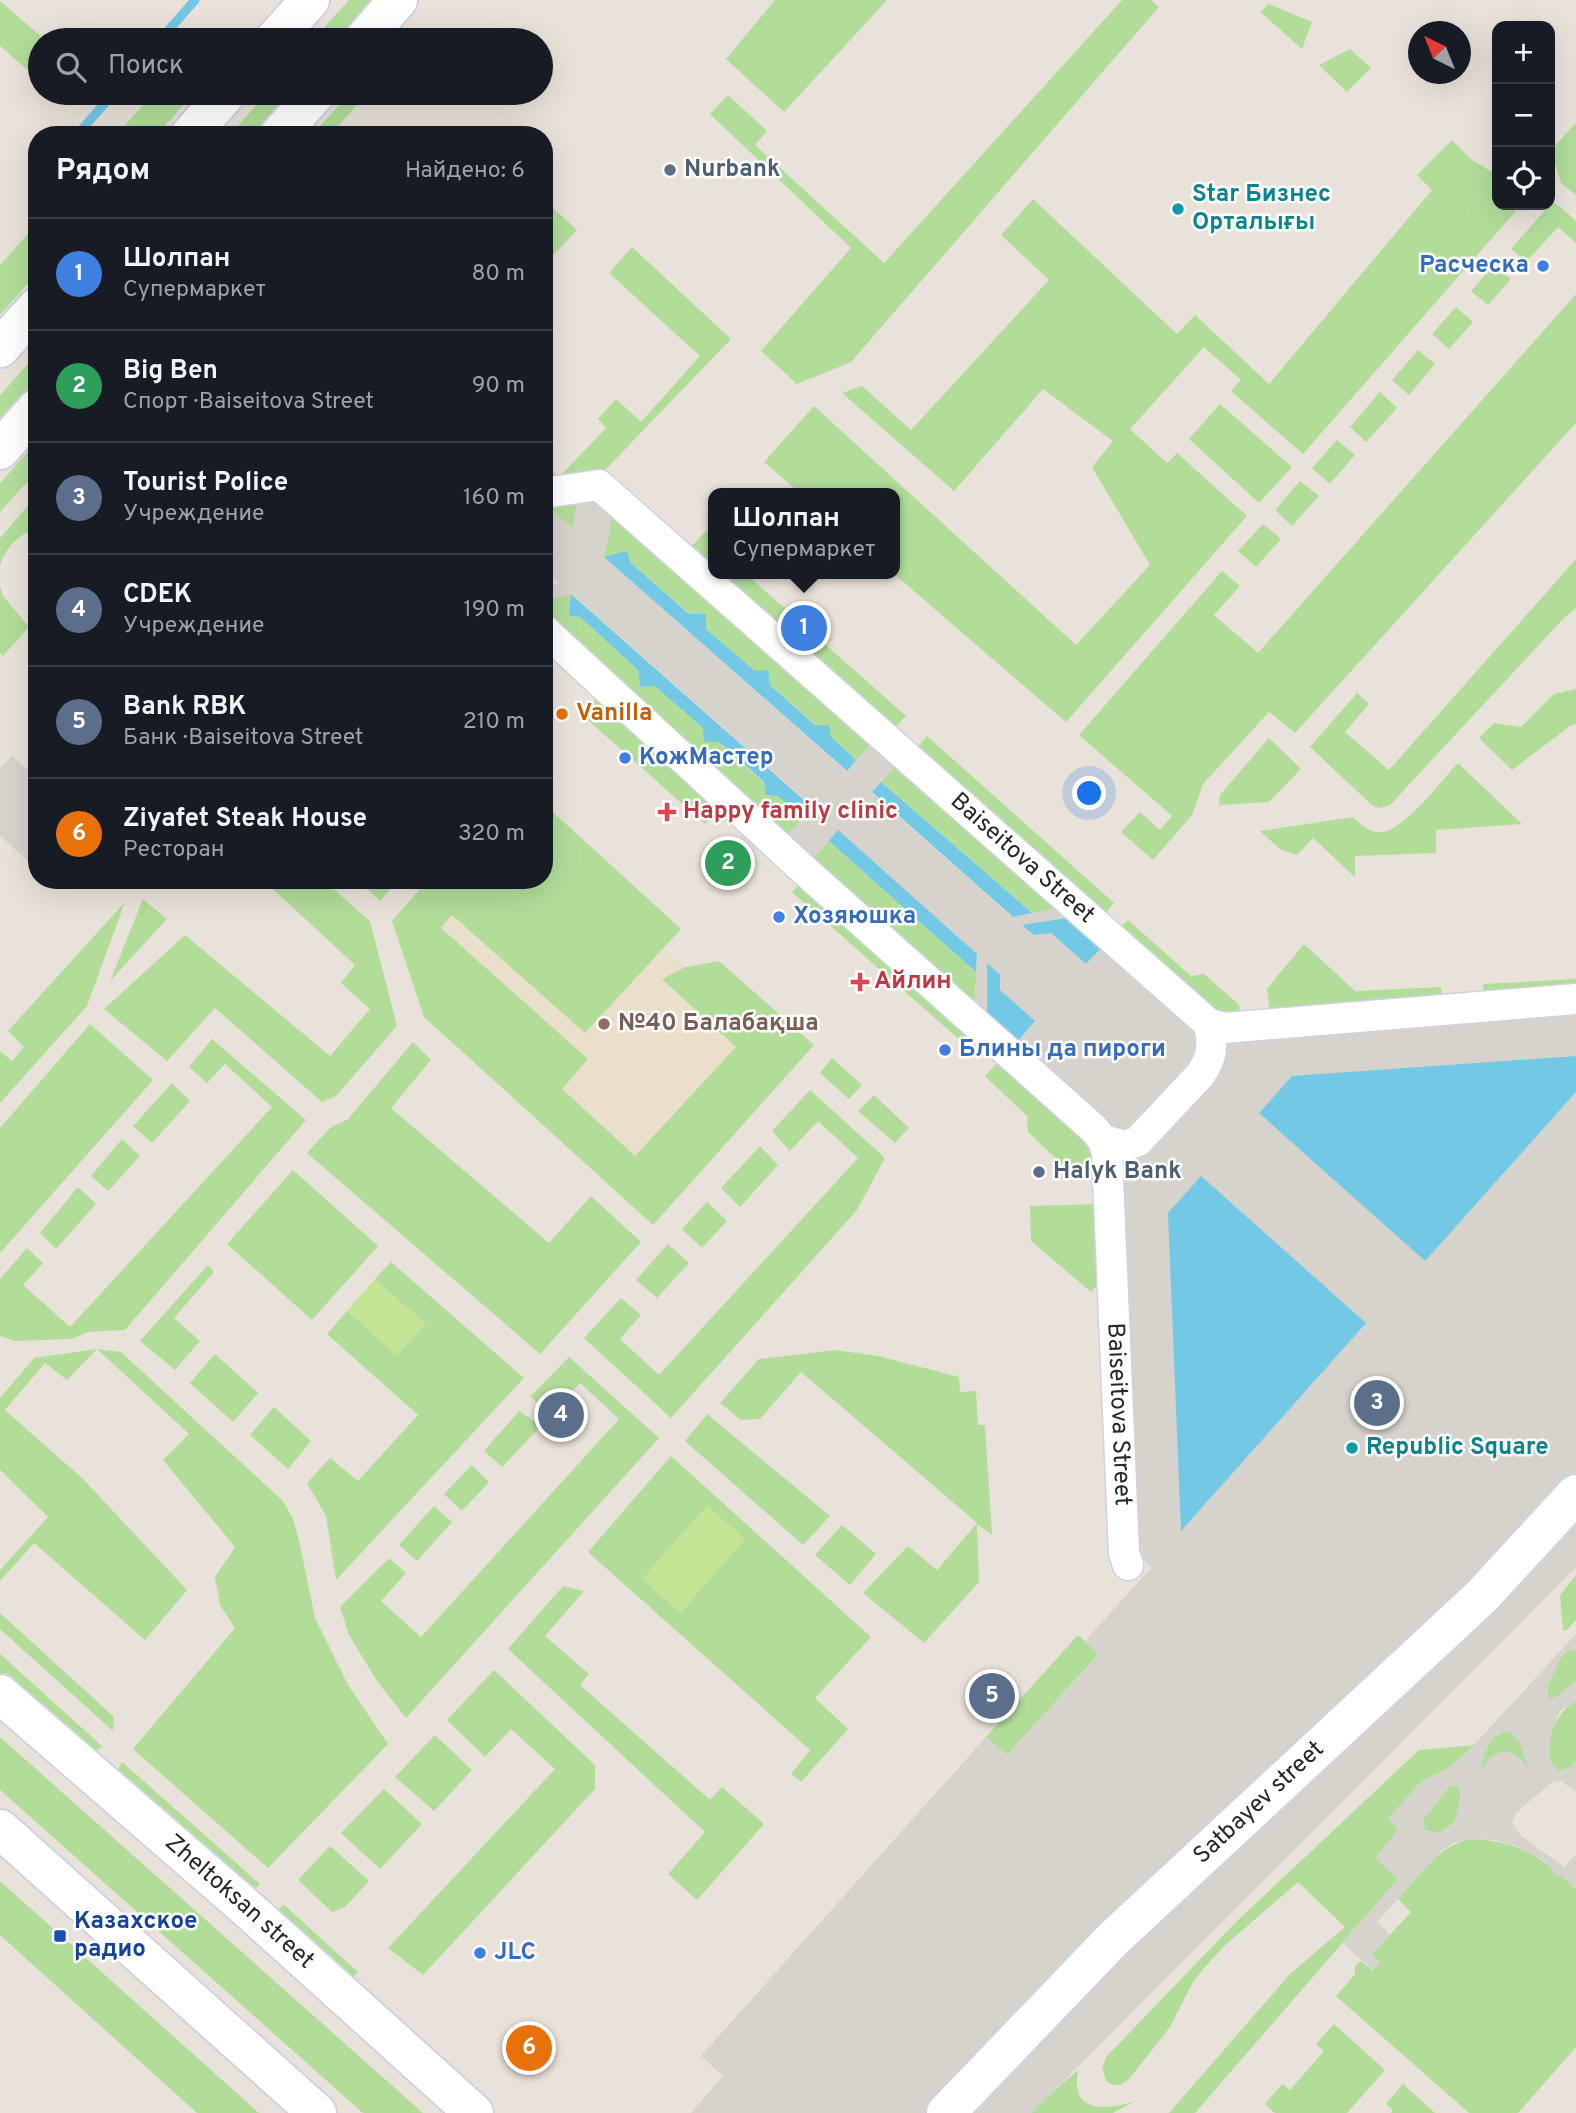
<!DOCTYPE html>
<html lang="ru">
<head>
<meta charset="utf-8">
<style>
	:root { --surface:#171b24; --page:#242831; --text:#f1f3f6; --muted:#9ea1a6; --line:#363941; --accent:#8c9099 }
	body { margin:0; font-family:Overpass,sans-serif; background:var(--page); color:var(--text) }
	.controls { position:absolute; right:21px; top:21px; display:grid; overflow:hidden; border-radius:14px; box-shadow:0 7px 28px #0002 }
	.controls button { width:63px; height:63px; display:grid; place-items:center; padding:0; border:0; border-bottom:2px solid var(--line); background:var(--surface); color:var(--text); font:35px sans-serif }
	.compass { position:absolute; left:1408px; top:21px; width:63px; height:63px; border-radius:50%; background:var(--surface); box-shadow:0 7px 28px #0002; rotate:317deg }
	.you { position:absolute; left:1090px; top:794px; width:24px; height:24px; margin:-18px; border:5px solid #fff; border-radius:50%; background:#1a73e8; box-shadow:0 0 0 10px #1a73e833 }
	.badge { display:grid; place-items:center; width:46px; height:46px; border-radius:50%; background:var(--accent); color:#fff; font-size:23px; font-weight:700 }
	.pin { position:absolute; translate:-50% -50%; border:4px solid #fff; box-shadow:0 2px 7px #0006 }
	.popup { position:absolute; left:708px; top:488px; width:192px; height:91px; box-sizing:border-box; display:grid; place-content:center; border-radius:14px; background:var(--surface); filter:drop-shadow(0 2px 5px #0005); font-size:23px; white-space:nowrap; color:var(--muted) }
	.popup b { font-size:26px; color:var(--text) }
	.popup::after { content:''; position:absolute; left:50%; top:100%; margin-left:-14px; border:14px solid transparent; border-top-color:var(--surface) }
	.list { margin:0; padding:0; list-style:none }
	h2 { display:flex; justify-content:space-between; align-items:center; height:91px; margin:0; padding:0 28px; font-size:30px }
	h2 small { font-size:23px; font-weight:400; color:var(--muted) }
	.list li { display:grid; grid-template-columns:46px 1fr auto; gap:21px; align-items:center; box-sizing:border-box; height:112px; padding:0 28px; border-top:2px solid var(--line) }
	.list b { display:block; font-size:26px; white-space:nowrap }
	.list p { margin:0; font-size:23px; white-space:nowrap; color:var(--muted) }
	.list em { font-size:23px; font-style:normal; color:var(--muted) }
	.icon { flex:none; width:38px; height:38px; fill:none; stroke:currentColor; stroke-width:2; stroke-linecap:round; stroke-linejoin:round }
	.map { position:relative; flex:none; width:1576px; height:2113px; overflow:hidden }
	.search { position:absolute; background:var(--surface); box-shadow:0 7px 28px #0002; left:28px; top:28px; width:525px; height:77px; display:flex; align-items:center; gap:18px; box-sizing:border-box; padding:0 24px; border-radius:38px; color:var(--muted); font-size:26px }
	.panel { position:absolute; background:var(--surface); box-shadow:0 7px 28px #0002; left:28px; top:126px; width:525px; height:763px; border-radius:28px }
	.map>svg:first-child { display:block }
	.education { fill:#eadfca }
	.green { fill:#b1dd99 }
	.pitch { fill:#c3e495 }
	.plaza { fill:#d6d2cc; fill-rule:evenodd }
	.water { fill:#73c8e5 }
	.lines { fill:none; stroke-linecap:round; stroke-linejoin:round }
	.stream { stroke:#73c8e5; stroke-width:9 }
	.street-casing { stroke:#cfd2e0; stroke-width:33 }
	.secondary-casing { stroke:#cfd2e0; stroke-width:42 }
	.street { stroke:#fff; stroke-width:30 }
	.secondary { stroke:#fff; stroke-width:38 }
	.service-dot { fill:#5c6f8a; stroke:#fff; stroke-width:2.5 }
	.culture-dot { fill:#0f9aa8; stroke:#fff; stroke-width:2.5 }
	.shop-dot { fill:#3f7fe0; stroke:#fff; stroke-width:2.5 }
	.food-dot { fill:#e8710a; stroke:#fff; stroke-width:2.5 }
	.health-dot { fill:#e0444e; stroke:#fff; stroke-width:2.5 }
	.education-dot { fill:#8d6e63; stroke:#fff; stroke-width:2.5 }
	.transit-dot { fill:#1a4fb4; stroke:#fff; stroke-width:2.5 }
	.labels { text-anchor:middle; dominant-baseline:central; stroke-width:5; stroke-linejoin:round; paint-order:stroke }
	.service-label { font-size:24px; font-weight:bold; fill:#4e5e75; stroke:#fff; text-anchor:start }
	.culture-label { font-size:24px; font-weight:bold; fill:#0d838f; stroke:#fff; text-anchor:start }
	.shop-label { font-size:24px; font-weight:bold; fill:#366cbe; stroke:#fff; text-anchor:start }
	.food-label { font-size:24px; font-weight:bold; fill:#c56008; stroke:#fff; text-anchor:start }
	.health-label { font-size:24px; font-weight:bold; fill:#be3a42; stroke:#fff; text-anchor:start }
	.street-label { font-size:24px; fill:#272727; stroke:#fff }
	.education-label { font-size:24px; font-weight:bold; fill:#785e54; stroke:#fff; text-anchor:start }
	.transit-label { font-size:24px; font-weight:bold; fill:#164399; stroke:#fff; text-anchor:start }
</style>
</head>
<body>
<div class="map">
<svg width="1576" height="2113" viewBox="0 0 1576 2113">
	<rect width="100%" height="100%" fill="#e9e2da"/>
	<polygon class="education" points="544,845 777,1048 647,1193 413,931 459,880 544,880"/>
	<g class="green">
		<polygon points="349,0 376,0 341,40 313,40"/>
		<polygon points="775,0 887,0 784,112 726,59"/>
		<polygon points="1122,0 1151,0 1159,7 851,362 797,384 761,351 851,248 710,114 728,95 767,131 755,145 884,263"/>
		<polygon points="0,1 45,40 40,40 40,81 0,46"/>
		<polygon points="1269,4 1312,22 1302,49 1260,12"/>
		<polygon points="1350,49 1371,68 1347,92 1319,65"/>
		<polygon points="154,93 194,93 157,135 116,135"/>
		<polygon points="267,93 294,93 257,135 230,135"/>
		<polygon points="350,93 368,93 330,135 312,135"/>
		<polygon points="1576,123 1576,195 1561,183 1551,150"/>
		<polygon points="1452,140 1472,160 1497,175 1497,205 1521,205 1303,454 1231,391 1241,380 1204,347 1130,429 1167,463 1177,453 1247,516 1066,722 894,574 895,493 800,493 764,462 814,406 1076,645 1150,565 1092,467 1113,441 1043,389 954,491 842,393 862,386 911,430 1049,280 1001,235 1033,199 1177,334 1195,315 1269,384 1432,190 1417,175"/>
		<polygon points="544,200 577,230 544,265"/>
		<polygon points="1553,201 1576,221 1576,243 1558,227 1526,262 1511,249"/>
		<polygon points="37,224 37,273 0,315 0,265"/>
		<polygon points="632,247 731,339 605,470 544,480 544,464 559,477 606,428 598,419 616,399 641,422 700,356 609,273"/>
		<polygon points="1494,265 1511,279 1488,305 1471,291"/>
		<polygon points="1576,294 1576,423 1295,733 1269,712 1203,784 1192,815 1153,860 1121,832 1140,812 1160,830 1172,816 1079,735 1222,571 1240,586 1214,615 1258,653"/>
		<polygon points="1456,307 1473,322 1449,349 1432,334"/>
		<polygon points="1418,350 1435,364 1409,395 1392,380"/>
		<polygon points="37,354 37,383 0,425 0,395"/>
		<polygon points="1380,392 1397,408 1366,442 1350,427"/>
		<polygon points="1220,404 1292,467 1259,503 1189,439"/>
		<polygon points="1337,440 1355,455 1330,484 1312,468"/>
		<polygon points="37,442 37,471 0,512 0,483"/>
		<polygon points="1300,481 1319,496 1292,526 1275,510"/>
		<path d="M37,495v32c-19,9 -30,18 -37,38v-27z"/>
		<polygon points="578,498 573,529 544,504"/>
		<polygon points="613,512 874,741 856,760 706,629 706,614 690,614 630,562 604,557"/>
		<polygon points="1263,524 1281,539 1256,567 1238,551"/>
		<polygon points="707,530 713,535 713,570 689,549"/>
		<polygon points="1576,559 1576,608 1563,619 1390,805 1381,808 1373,806 1310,747 1357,693 1369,704 1345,732 1389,770"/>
		<polygon points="717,574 746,574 906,716 893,730"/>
		<polygon points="0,587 3,596 29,627 3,656 0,653"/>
		<polygon points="571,594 569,616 580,617 638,670 640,687 655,685 803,818 787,837 544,619 544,601"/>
		<polygon points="1576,689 1576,724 1570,726 1512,770 1479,738 1494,723 1521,727 1554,694"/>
		<polygon points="600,695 720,809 705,824 581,714"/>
		<polygon points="927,736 1114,903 1103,916 916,749"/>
		<polygon points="1269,738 1301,769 1269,802 1219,805 1220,795"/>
		<polygon points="899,762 1062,907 1032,913 881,782"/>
		<path d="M1458,763l64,61 -86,6v23l-81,3v21l-42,-39 -16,17 -16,-5 -21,-19 93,-14c8,8 16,16 28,15 23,-1 61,-52 77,-69z"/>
		<polygon points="544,804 681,929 585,1033 452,915 441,928 588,1059 562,1089 635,1156 736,1047 662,979 686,967 719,961 814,1045 653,1225 424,1017 392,921 428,880 544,880"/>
		<polygon points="829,841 976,972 975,1006 812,860"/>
		<polygon points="263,880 323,880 370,921 397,1026 336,1096 322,1102 215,1008 167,1061 104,1009 185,935 330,1056 370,1009 341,983 355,965"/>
		<polygon points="358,880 398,880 380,901"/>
		<polygon points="803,880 978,1040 970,1049 792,892"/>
		<polygon points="143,899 167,919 110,981"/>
		<polygon points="125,902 87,1006 0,1103 0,1051 12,1061 24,1047 8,1031"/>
		<polygon points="1128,920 1191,976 1204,974 1239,1005 1240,1016 1224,1018 1117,931"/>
		<polygon points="1304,944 1355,991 1441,987 1442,1001 1270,1012 1267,989"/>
		<polygon points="1576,979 1576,993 1484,1000 1483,984"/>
		<polygon points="90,1024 153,1080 0,1253 0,1128"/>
		<polygon points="212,1039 306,1120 125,1330 88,1332 71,1339 15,1341 0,1336 0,1279 27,1248 43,1263 23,1285 70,1327 272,1107 225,1064 207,1083 189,1067"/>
		<polygon points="413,1042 431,1060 391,1108 549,1243 591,1196 641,1242 540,1354 307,1153 330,1128 348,1119"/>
		<polygon points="832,1058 862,1085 849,1099 820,1073"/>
		<polygon points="1001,1059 1088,1137 1098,1164 1065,1167 1028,1132 1027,1116 985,1076"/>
		<polygon points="172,1083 190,1101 152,1143 133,1126"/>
		<polygon points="810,1090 885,1158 857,1210 671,1418 584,1338 621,1298 641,1315 620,1339 659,1375 858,1158 818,1121 790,1151 772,1131"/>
		<polygon points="874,1095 909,1128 895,1143 858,1111"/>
		<polygon points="122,1139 140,1156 108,1191 91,1176"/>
		<polygon points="760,1146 778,1165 740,1207 721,1188"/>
		<polygon points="293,1170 378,1246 312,1320 227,1244"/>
		<polygon points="78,1187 96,1204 56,1249 40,1233"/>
		<polygon points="707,1202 727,1221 702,1248 682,1229"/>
		<polygon points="1100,1204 1104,1277 1091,1292 1031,1241 1030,1206"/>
		<polygon points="668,1244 689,1263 657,1298 636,1280"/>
		<polygon points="391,1262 524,1378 336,1580 326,1516 307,1483 330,1458 358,1481 418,1415 327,1334 347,1311 397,1355 425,1324 375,1279"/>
		<polygon points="208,1265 214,1272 174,1318 200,1341 175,1370 140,1341"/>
		<polygon points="97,1349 121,1352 283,1501 293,1519 299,1540 315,1618 348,1685 388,1744 268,1868 133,1749 235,1628 220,1605 215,1577 235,1547 163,1460 189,1434 97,1349 67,1380 45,1363 5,1410 83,1479 187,1590 145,1640 34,1543 0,1581 0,1570 48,1517 0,1470 0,1398 34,1358"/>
		<polygon points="835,1350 878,1356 959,1377 960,1392 976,1391 978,1425 985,1425 992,1535 977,1524 979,1582 924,1643 863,1593 908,1546 937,1570 977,1523 801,1372 760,1419 741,1420 720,1403 759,1359"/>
		<polygon points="215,1354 258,1393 233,1422 190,1383"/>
		<polygon points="569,1357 659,1438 406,1718 377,1681 349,1635 340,1607 389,1558 406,1573 381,1601 421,1637 619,1419 580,1383 552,1413 530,1397"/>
		<polygon points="274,1407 311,1441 288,1469 250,1435"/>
		<polygon points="519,1411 541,1426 502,1467 484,1451"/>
		<polygon points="707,1414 830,1516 803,1545 685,1441"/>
		<polygon points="671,1456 871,1637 815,1698 848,1729 801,1782 791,1774 810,1750 588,1552"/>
		<polygon points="472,1465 489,1482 462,1511 444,1494"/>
		<polygon points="434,1506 452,1522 417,1561 399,1545"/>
		<polygon points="842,1525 876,1554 850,1585 815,1555"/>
		<polygon points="1576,1575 1576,1620 1567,1630 1563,1630 1560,1595"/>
		<polygon points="563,1586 584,1591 545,1636 589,1674 580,1685 710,1800 722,1787 764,1824 697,1900 668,1874 705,1832 508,1649"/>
		<polygon points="0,1613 114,1717 113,1731 0,1629"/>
		<polygon points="1078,1635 1099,1654 1007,1755 986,1737"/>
		<path d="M1568,1650h8v30l-19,18 -8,1c-7,-14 8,-39 19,-49z"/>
		<polygon points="0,1654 103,1747 86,1756 0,1681"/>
		<polygon points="494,1670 595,1765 595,1789 423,1975 388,1948 555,1769 511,1729 485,1757 447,1720"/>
		<path d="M1576,1701v60l-5,6 -12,4c-25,-15 -4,-60 17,-70z"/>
		<path d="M1508,1731c14,8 18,25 22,40l-51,1c4,-16 10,-39 29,-41z"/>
		<polygon points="435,1735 472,1770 434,1811 395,1777"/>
		<polygon points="0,1737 423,2113 363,2113 0,1790"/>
		<polygon points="1474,1745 1449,1768 1423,1780 1388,1818 1398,1829 1398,1879 1195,2113 1169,2113 1290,1974 1345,1927 1298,1882 1223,1947 1205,1967 1193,1982 1170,2027 1130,2078 1121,2085 1113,2085 1106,2081 1102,2068 1107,2056 1235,1923 1419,1750"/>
		<polygon points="122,1762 260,1884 248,1897 114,1777"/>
		<path d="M1450,1785l7,1c13,19 -7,56 -32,44l-2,-10z"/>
		<polygon points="384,1789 422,1824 380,1869 341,1833"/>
		<path d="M1471,1839c50,2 69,18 105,50v158l-58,66h-49l-133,-117 19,-22v-8l6,-5 11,10 7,-9 -8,-7 40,-43 -13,-13c23,-26 38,-52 73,-60z"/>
		<polygon points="330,1846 369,1881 345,1907 332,1912 298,1880"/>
		<polygon points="0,1881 259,2113 197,2113 0,1935"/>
		<polygon points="283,1904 358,1972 348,1984 274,1916"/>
		<polygon points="1334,2024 1385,2070 1347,2113 1275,2113 1265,2104 1282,2084 1290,2090 1324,2051 1316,2044"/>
		<path d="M1078,2070c-8,43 26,41 57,31l-22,12h-84z"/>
		<polygon points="1403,2084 1435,2113 1391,2113 1393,2110 1386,2104"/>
	</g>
	<g class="pitch">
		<polygon points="375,1279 425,1324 396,1356 347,1311"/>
		<polygon points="707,1505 745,1539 681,1613 642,1579"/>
	</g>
	<g class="plaza">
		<polygon points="596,497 613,512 604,557 846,771 874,741 899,762 872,793 1012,917 1062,907 1074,917 1023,925 1034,935 1051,933 1086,964 1105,944 1186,1017 1576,1010 1576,1567 1032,2113 691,2113 723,2076 701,2056 986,1737 1007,1755 1099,1655 1085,1641 1151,1568 1136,1551 1115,1160 1016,1043 1034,1021 1000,990 1000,975 987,964 987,1017 975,1006 977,954 838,831 812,860 787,837 813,807 572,594 544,601 544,587 559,583 544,570 544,504 572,529 578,498"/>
		<polygon points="12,756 37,778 37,849 27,860 0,836 0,769"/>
		<path d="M1576,1634v16h-8l-6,5 -16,36 3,8h4l23,-19v21l-14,8 -5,7 -6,16 -2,24 2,7 8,8 12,-4 5,-6v31l-15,-11 -9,1 -36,31 -4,10 9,13 43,31 12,-13v35l-15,-13 -7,-2 -2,-6 -11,-9 -25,-13 -21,-6 -24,-1 -18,4 -13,9 -63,70 13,13 -19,19 9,8 -7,9 -30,-28 55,-64 -23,-21 23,-29 -10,-11 35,-38 26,-12 25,-23zM1508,1731l6,4 5,7 10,27 -9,-11 -8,-5 -9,-2 -13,7 -10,12 7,-23 5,-7 4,-5zM1450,1785l7,1 4,8 -6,27 -9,9 -16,3 -5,-3 -2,-10z"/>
	</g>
	<g class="water">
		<polygon points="627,551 630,562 689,614 706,614 706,629 755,671 768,670 770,685 815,725 829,725 831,737 856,760 847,771 604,557"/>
		<polygon points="571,594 813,808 803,818 778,796 766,795 764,782 719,742 704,742 703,728 655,686 640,687 638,670 580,617 569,616"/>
		<polygon points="881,782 1032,913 1013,917 872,792"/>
		<polygon points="838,830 977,954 976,972 829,841"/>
		<polygon points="1074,917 1105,944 1086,964 1051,933 1034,935 1022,925"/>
		<polygon points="987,963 1000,975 1000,990 1035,1021 1016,1043 987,1017"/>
		<polygon points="1576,1056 1576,1092 1425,1261 1259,1113 1292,1076"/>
		<polygon points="1201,1176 1366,1323 1181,1531 1168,1213"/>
	</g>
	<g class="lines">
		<g class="stream">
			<polyline points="160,40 195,0"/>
			<polyline points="82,129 114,93"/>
		</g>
		<defs>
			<g id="street">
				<path id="s1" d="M544,493l55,-8 610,539 15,4 352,-29"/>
				<path id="s2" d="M544,630l261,241 289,258 9,11 4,14 17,399 4,12"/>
				<path d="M1103,1140l23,6 12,-5 62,-66c13,-18 13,-30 9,-51"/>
			</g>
			<g id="secondary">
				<polyline points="274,40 310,0"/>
				<polyline points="363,40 398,0"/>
				<polyline points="190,135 227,93"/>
				<polyline points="279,135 316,93"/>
				<polyline points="0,348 37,307"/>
				<polyline points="0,450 37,408"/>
				<path id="s3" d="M0,1694l250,217 224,202"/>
				<polyline points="0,1829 317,2113"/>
				<path id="s4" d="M946,2113l167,-174 368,-342 95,-103"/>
			</g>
		</defs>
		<use href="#street" class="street-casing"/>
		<use href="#secondary" class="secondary-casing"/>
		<use href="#street" class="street"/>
		<use href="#secondary" class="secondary"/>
	</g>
	<g class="service-dot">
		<circle cx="670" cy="170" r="7"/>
		<circle cx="1039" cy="1172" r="7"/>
	</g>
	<g class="culture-dot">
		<circle cx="1178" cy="209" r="7"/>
		<circle cx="1352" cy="1448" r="7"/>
	</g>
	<g class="shop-dot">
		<circle cx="1543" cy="266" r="7"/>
		<circle cx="625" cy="758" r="7"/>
		<circle cx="779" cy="917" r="7"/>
		<circle cx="945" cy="1050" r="7"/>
		<circle cx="480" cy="1953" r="7"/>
	</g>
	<circle class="food-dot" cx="562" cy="714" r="7"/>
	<g class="health-dot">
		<path d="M663.5 801.5h7v7h7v7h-7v7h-7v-7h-7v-7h7z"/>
		<path d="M856.5 971.5h7v7h7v7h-7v7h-7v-7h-7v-7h7z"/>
	</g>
	<circle class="education-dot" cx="604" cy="1024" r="7"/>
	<rect class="transit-dot" x="53" y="1929" width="14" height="14" rx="3.5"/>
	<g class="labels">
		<g class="service-label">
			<text x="684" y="170">Nurbank</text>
			<text x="1053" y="1172">Halyk Bank</text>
		</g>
		<g class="culture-label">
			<text x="1192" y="195">Star Бизнес<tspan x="1192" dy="28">Орталығы</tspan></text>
			<text x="1366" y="1448">Republic Square</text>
		</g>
		<g class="shop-label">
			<text x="1529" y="266" text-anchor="end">Расческа</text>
			<text x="639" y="758">КожМастер</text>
			<text x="793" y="917">Хозяюшка</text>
			<text x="959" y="1050">Блины да пироги</text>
			<text x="494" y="1953">JLC</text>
		</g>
		<g class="food-label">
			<text x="576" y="714">Vanilla</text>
		</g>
		<g class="health-label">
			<text x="683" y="812">Happy family clinic</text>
			<text x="874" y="982">Айлин</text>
		</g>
		<g class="street-label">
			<text stroke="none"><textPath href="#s1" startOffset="620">Baiseitova Street</textPath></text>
			<text stroke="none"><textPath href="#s2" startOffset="1032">Baiseitova Street</textPath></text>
			<text stroke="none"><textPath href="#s4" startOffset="441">Satbayev street</textPath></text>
			<text stroke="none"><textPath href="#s3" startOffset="317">Zheltoksan street</textPath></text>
		</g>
		<g class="education-label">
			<text x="618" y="1024">№40 Балабақша</text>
		</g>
		<g class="transit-label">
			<text x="74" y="1922">Казахское<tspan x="74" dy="28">радио</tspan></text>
		</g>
	</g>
</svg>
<div class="controls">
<button>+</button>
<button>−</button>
<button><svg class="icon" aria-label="locate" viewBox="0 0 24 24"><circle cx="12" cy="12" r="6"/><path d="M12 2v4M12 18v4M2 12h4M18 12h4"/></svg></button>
</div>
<svg class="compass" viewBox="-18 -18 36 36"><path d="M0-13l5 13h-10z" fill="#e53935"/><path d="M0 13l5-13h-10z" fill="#9ea1a6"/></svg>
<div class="you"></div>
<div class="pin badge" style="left:804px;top:628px;background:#3f7fe0">1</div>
<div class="popup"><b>Шолпан</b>Супермаркет</div>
<div class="pin badge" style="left:728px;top:863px;background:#2e9e5b">2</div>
<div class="pin badge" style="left:1377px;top:1403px;background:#5c6f8a">3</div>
<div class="pin badge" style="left:561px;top:1415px;background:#5c6f8a">4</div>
<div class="pin badge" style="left:992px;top:1696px;background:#5c6f8a">5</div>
<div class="pin badge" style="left:529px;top:2048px;background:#e8710a">6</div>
<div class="search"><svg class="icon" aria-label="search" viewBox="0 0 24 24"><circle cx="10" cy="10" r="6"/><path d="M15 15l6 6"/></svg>Поиск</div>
<section class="panel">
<h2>Рядом<small>Найдено: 6</small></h2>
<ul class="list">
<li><span class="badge" style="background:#3f7fe0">1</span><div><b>Шолпан</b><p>Супермаркет</p></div><em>80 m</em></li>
<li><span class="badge" style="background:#2e9e5b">2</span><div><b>Big Ben</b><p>Спорт · Baiseitova Street</p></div><em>90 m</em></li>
<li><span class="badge" style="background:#5c6f8a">3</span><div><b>Tourist Police</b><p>Учреждение</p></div><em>160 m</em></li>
<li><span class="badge" style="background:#5c6f8a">4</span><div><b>CDEK</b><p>Учреждение</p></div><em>190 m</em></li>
<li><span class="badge" style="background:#5c6f8a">5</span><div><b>Bank RBK</b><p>Банк · Baiseitova Street</p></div><em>210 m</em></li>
<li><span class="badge" style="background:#e8710a">6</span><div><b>Ziyafet Steak House</b><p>Ресторан</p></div><em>320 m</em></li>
</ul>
</section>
</div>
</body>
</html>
